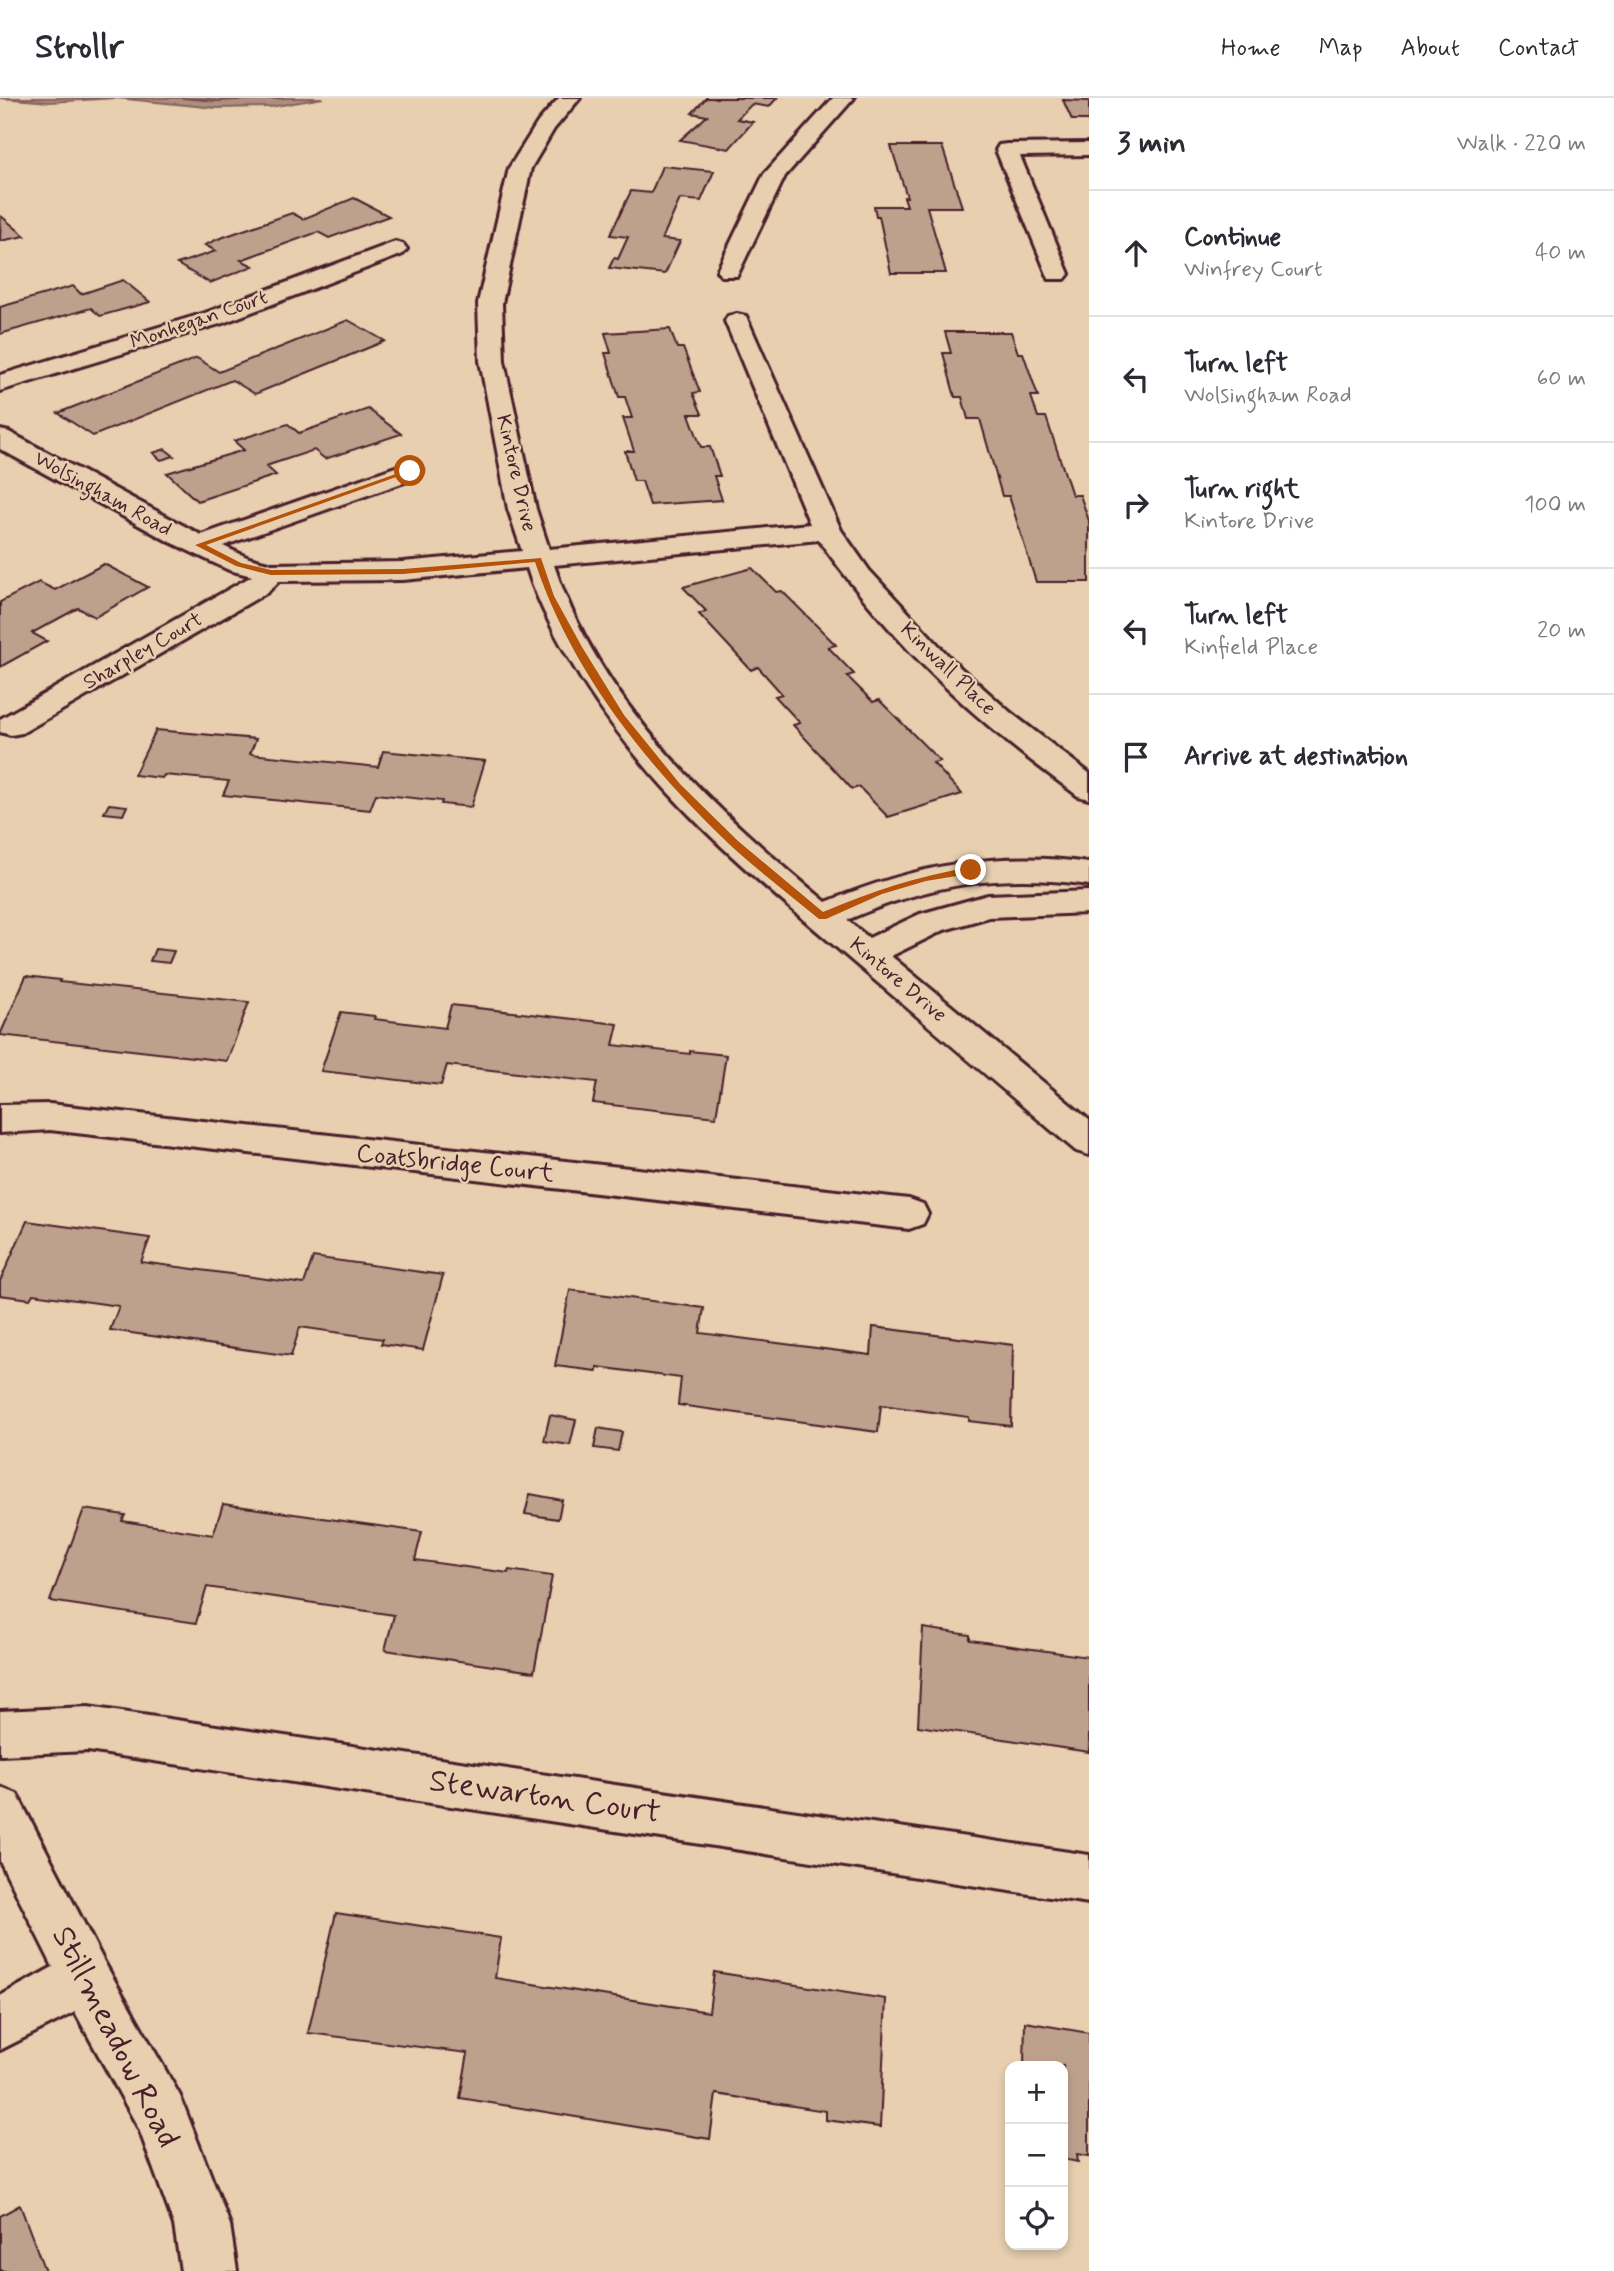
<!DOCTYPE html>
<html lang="en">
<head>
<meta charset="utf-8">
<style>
	:root { --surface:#fff; --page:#f2f2f3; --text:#2b2b33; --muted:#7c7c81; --line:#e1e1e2 }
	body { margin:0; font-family:Mynerve,sans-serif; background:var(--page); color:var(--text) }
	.controls { position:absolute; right:21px; bottom:21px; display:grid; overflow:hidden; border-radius:14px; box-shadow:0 4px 10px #0003 }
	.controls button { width:63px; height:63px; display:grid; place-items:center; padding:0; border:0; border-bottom:2px solid var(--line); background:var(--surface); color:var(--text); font:35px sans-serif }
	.stop { position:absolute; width:21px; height:21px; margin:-16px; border:5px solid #b45309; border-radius:50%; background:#fff }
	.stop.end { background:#b45309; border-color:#fff; box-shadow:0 2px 7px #0008 }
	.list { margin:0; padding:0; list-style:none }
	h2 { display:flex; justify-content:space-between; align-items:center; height:91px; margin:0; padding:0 28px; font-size:30px }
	h2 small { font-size:23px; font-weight:400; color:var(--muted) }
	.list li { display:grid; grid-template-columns:46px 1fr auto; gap:21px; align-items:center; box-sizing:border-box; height:126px; padding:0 28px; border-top:2px solid var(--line) }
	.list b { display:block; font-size:26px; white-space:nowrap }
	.list p { margin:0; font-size:23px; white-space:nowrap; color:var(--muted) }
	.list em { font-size:23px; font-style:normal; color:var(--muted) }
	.icon { flex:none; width:38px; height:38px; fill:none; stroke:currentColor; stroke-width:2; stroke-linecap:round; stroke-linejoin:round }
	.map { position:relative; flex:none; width:1089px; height:2173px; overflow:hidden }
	header { display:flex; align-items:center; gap:42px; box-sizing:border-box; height:98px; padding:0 35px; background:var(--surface); border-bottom:2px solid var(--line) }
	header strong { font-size:33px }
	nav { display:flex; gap:38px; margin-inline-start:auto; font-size:24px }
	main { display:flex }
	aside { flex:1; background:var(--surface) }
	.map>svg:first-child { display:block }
	.water { fill:#ae8e7e; stroke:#86625d; stroke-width:2 }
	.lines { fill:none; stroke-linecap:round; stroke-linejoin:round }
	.shore { stroke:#724b4c; stroke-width:2 }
	.building { fill:#bea18d; stroke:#4a1f2b; stroke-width:2 }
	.minor-casing { stroke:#4a1f2b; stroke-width:6 }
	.minor { fill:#e7cfaf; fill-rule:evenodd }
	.route { fill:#b45309 }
	.labels { text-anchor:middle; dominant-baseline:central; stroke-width:5; stroke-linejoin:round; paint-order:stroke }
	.far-street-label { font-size:21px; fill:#4a1f2b; stroke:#e7cfaf }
	.street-label { font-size:26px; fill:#4a1f2b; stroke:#e7cfaf }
	.near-street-label { font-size:32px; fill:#4a1f2b; stroke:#e7cfaf }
</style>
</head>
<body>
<header>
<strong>Strollr</strong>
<nav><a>Home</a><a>Map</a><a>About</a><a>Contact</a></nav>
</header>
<main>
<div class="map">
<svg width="1089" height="2173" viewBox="0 0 1089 2173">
	<rect width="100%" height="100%" fill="#e7cfaf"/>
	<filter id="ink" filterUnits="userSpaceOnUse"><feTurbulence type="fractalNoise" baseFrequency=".0143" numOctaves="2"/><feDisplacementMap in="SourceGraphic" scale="14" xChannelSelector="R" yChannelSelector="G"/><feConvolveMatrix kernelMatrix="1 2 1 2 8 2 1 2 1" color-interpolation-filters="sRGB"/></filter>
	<g filter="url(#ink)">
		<path class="water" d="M0,0c108,0 216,0 323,0l-53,9 -54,1 -100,-10 -66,4z"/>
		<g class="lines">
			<polyline class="shore" points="183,0 216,3 283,0"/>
		</g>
		<g class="building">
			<polygon points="706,0 777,0 769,9 752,6 737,21 753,24 729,51 680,42 707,18 692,15"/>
			<polygon points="1063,2 1089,3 1089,22 1072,22"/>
			<polygon points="891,48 942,48 962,109 927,109 946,175 891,175 879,118 876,118 874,108 907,108 904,99 907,99"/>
			<polygon points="662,68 714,73 701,103 680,101 662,141 680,143 665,176 609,170 614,160 618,161 628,139 610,137 631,93 651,95"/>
			<polygon points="354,100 389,118 329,140 318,134 241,162 253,168 210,185 177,166 216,153 205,147 218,141 292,115 303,121"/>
			<polygon points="1,118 25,138 0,143"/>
			<polygon points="123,182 150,204 100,218 91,210 0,236 0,209 73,188 81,196"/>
			<polygon points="348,222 385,243 255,296 232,282 93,338 58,315 197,260 219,274"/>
			<polygon points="670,231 677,250 683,250 700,294 693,295 702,316 689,316 701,349 710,349 720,378 714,378 722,402 650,407 642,383 634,383 625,353 634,353 623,320 632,320 625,299 619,299 605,255 611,255 605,235"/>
			<polygon points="945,234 1011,234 1018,255 1023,255 1038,298 1031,298 1038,319 1046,319 1072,397 1080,397 1089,423 1089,484 1036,484 1009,398 1002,398 980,321 968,321 962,299 955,299 943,255 951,255"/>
			<polygon points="368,311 401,336 325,361 314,352 266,368 276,377 197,403 167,375 244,352 234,343 288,326 299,335"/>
			<polygon points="165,351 174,358 161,362 153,355"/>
			<polygon points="104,466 148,489 95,519 78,510 32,535 47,543 0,569 0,504 39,484 55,492"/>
			<polygon points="752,470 776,494 782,493 836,547 828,549 854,576 847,578 873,604 879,602 940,663 933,665 962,696 888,719 859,689 852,691 793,627 800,625 775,598 782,596 758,569 751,572 699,516 706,513 683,489"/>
			<polygon points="156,632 256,641 250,656 378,669 383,653 485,663 471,709 441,706 442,703 376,696 370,712 223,697 229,683 164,677 162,680 134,677"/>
			<polygon points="109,706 127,708 123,717 104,715"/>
			<polygon points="155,851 174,853 169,865 150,863"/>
			<polygon points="26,878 60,882 59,884 249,904 227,963 0,937"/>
			<polygon points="451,907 618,926 613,947 690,956 690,953 726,957 716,1019 593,1005 597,984 447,967 441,987 321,973 341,914 375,918 374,921 445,930"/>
			<polygon points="27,1123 150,1140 141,1164 304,1186 313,1159 443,1177 423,1252 381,1246 383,1241 300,1229 291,1258 110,1232 119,1208 33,1196 30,1201 0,1197 0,1183"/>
			<polygon points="570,1192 704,1210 700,1235 871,1257 873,1229 1013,1247 1011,1328 969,1323 969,1319 881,1307 878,1334 678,1307 681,1280 597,1269 597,1273 555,1268"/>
			<polygon points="550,1317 576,1322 570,1347 544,1343"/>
			<polygon points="598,1330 622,1334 618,1353 594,1350"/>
			<polygon points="530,1396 562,1402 558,1421 525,1416"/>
			<polygon points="223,1406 422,1434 415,1462 508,1475 509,1472 552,1478 534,1574 385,1552 394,1517 207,1489 196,1525 50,1503 84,1411 125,1417 122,1423 213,1437"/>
			<polygon points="923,1530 970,1537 970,1542 1089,1559 1089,1654 918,1628"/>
			<polygon points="336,1815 501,1840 495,1880 709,1914 714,1874 886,1901 880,2029 826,2022 826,2013 716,1996 710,2041 460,2000 468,1955 308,1935"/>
			<polygon points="1025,1924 1089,1935 1089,2058 1077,2056 1078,2064 1063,2061 1063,1968 1024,1968"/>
			<polygon points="20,2107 45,2173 0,2173 0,2118"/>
		</g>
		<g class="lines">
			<defs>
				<g id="minor">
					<path d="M559,0h21l-26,31 -23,39 -29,135 2,58 32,148 13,40 261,-25 -85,-203 3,-5 9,-2 9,2 95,214 28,40 86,93 56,50 78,60v26l-11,-3c-30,-23 -61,-45 -89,-70 -64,-54 -122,-118 -170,-186l-265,25c47,142 161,245 272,337 88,-36 168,-52 263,-39v22c-90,-13 -159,-1 -242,35l22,18 51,-24 68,-19 101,-4v22l-100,4 -45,13 -53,26 198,164v35l-13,-4c-76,-64 -151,-128 -226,-192 -105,-90 -196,-163 -270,-282 -21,-35 -41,-70 -53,-109l-124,12 -124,1 -11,11 -246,141 -11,2 -11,-3v-13l252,-143 -23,-6 -61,-29 -168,-92v-19l9,2 192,103 200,-70 9,-2 9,2 4,6 -4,6 -196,69 26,12 23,6 131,-2 119,-11 -14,-42 -28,-148 -2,-58 31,-135 29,-46z"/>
					<polygon points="833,0 854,0 785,78 737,178 721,178 717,173 764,76"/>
					<polygon points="1089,45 1089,57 1020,58 1069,176 1065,181 1049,181 996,52 999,47 1007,46"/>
					<polygon points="395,144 403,146 407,151 403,156 223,225 0,293 0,277 205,215"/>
					<polygon points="50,1006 909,1101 923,1106 928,1116 923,1126 909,1131 50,1032 0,1035 0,1007"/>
					<polygon points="88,1609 1089,1757 1089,1805 88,1653 0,1657 0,1613"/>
					<polygon points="0,1689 17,1696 103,1862 180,1998 230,2127 237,2173 181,2173 174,2127 139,2031 75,1914 0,1952 0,1898 53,1869 0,1763"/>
				</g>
			</defs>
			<use href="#minor" class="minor-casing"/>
			<use href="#minor" class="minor"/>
		</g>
	</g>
	<path class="route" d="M407,372l6,1 -207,74 35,18 30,7 132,-1 138,-11 13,38 28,51 42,68 56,69 58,57 85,71c49,-21 95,-36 148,-45l5,3 -1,3 -49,8 -44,13 -56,25h-7c-30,-25 -62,-49 -90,-75 -82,-78 -158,-173 -194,-282l-132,12 -132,1 -35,-9 -41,-21z"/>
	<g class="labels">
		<g class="far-street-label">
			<text transform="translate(199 222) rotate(-19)">Monhegan Court</text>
			<text transform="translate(516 375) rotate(77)">Kintore Drive</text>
			<text transform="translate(103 396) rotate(29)">Wolsingham Road</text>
			<text transform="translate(143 553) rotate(-30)">Sharpley Court</text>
			<text transform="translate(948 571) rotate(44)">Kinwall Place</text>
			<text transform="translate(898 882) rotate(40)">Kintore Drive</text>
		</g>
		<g class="street-label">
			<text transform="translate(455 1066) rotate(6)">Coatsbridge Court</text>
		</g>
		<g class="near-street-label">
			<text transform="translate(545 1699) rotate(8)">Stewarton Court</text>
			<text transform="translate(115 1939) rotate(63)">Stillmeadow Road</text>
		</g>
	</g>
</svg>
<div class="controls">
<button>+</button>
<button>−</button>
<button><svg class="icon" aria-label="locate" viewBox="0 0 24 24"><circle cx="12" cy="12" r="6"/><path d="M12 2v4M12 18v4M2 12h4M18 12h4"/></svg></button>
</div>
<div class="stop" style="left:410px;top:373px"></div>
<div class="stop end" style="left:971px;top:772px"></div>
</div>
<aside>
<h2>3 min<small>Walk · 220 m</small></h2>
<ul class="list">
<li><svg class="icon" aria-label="ahead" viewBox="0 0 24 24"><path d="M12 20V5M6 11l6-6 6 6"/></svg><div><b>Continue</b><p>Winfrey Court</p></div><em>40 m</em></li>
<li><svg class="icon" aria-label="left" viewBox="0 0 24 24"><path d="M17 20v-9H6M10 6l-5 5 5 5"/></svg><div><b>Turn left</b><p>Wolsingham Road</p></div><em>60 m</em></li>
<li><svg class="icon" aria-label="right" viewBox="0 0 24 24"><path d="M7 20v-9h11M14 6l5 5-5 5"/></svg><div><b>Turn right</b><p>Kintore Drive</p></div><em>100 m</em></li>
<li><svg class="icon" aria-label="left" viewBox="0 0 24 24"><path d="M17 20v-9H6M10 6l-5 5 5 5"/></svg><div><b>Turn left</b><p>Kinfield Place</p></div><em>20 m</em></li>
<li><svg class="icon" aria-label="arrive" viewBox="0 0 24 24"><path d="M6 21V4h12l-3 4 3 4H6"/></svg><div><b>Arrive at destination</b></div></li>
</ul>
</aside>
</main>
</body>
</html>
